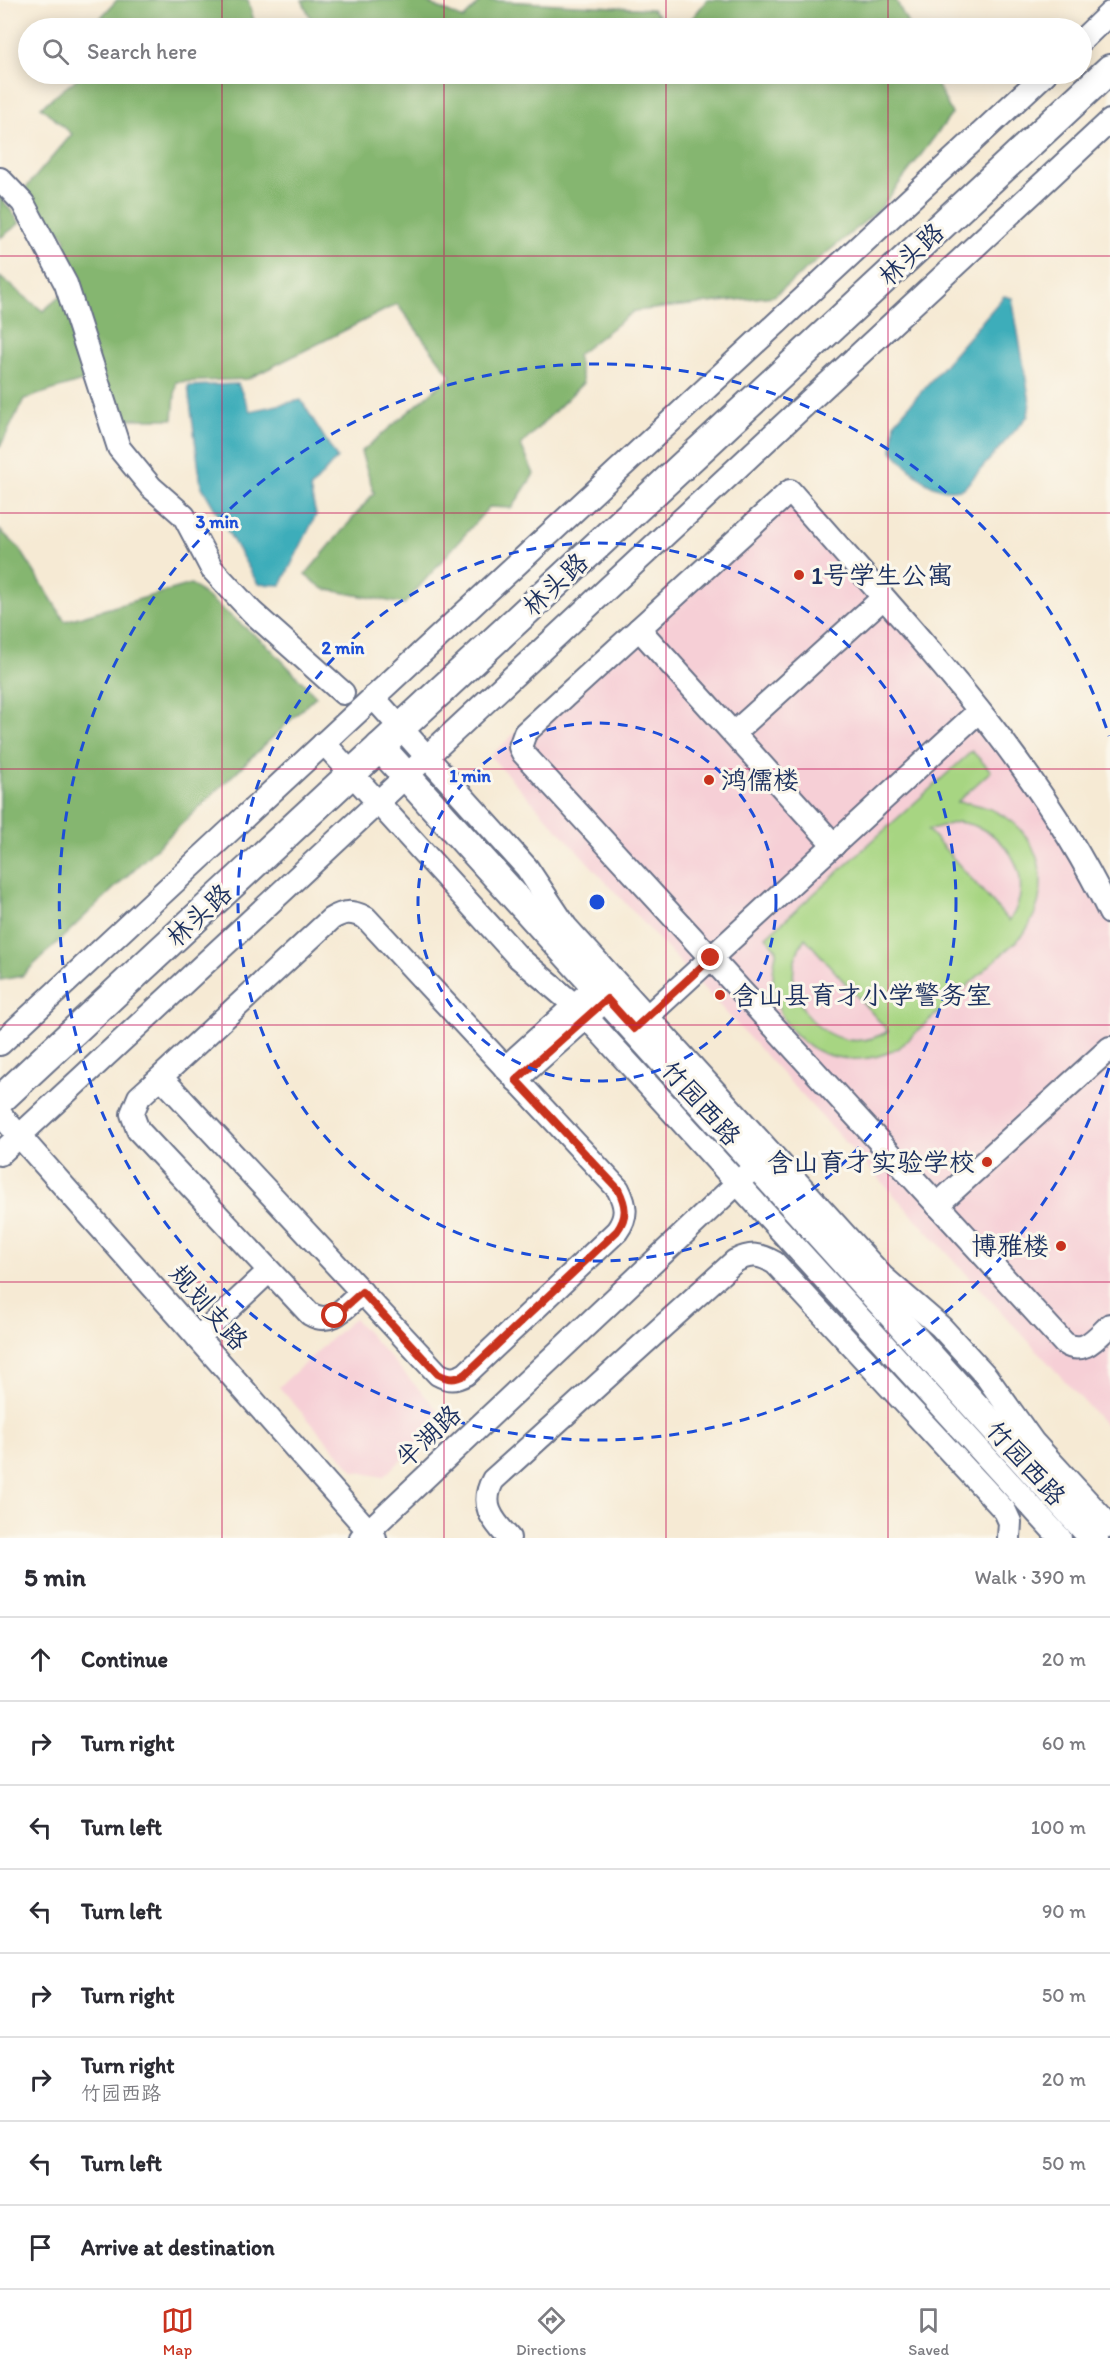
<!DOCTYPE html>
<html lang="en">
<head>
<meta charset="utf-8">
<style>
	:root { --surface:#fff; --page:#f2f2f3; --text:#2b2b33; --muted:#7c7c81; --line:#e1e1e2; --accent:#c8321e }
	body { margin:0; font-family:Itim,"LXGW WenKai TC",sans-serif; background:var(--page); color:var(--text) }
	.stop { position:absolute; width:18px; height:18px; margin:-14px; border:4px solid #c8321e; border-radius:50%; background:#fff }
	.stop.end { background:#c8321e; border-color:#fff; box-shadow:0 2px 6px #0008 }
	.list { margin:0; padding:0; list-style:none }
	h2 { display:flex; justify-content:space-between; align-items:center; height:78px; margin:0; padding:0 24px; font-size:26px }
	h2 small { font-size:20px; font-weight:400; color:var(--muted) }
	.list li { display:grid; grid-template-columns:39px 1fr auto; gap:18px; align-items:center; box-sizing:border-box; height:84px; padding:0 24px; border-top:2px solid var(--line) }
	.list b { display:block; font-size:22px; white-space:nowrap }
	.list p { margin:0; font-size:20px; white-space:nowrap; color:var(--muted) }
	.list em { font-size:20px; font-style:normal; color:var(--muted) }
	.icon { flex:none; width:33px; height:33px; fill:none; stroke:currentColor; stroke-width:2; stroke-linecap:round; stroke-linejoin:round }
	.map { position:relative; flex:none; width:1110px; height:1538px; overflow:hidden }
	.search { position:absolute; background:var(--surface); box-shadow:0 3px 15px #0003; left:18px; right:18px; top:18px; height:66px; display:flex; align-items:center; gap:15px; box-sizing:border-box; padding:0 21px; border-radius:33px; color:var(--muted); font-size:22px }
	.sheet { height:750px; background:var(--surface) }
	nav { display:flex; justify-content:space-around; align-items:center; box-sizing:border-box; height:84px; border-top:2px solid var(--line); background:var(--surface); font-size:16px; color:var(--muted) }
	nav a { display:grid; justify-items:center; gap:3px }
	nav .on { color:var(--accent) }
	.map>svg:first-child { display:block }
	.built { fill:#f6cfd6 }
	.green { fill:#a7d582; stroke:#618270; stroke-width:1.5; fill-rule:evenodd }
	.forest { fill:#85b670; stroke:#507267; stroke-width:1.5 }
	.water { fill:#3eadba; stroke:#2c6e8c; stroke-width:1.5 }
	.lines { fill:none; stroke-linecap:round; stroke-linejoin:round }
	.minor-casing { stroke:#687087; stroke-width:26 }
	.major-casing { stroke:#687087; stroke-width:32 }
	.minor { stroke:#fff; stroke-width:22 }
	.major { stroke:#fff; stroke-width:28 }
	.route { stroke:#c8321e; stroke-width:8 }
	.grid { fill:none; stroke:#c2185b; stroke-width:1.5; stroke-opacity:0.55 }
	.ring { fill:none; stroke:#1d4ed8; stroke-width:3; stroke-dasharray:10 8 }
	.poi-dot { fill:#c8321e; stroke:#fbf7ec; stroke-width:2 }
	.labels { text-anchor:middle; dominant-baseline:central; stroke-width:6; stroke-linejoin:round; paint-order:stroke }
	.street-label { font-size:26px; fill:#1b2f5e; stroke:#fbf7ec }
	.poi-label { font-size:26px; fill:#1b2f5e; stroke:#fbf7ec; text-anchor:start }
	.centre { fill:#1d4ed8; stroke:#fbf7ec; stroke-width:3 }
	.ring-label { font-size:18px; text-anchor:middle; font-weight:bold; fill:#1d4ed8; stroke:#fbf7ec; stroke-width:6; stroke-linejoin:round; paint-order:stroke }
</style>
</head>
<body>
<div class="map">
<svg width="1110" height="1538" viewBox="0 0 1110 1538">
	<rect width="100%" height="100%" fill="#fbf7ec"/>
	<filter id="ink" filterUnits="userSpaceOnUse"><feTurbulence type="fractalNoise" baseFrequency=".0167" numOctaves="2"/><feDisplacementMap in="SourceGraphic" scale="12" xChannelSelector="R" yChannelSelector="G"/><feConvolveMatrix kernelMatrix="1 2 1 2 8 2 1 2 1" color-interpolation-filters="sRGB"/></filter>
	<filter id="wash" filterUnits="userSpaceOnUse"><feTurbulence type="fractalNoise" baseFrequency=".008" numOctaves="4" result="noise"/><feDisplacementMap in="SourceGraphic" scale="24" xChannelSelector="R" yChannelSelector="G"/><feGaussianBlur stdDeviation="1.35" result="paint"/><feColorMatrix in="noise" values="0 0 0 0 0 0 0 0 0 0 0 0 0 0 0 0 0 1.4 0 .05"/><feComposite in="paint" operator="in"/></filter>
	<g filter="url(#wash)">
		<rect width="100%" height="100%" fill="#f6ead4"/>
		<g class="built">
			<polygon points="792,480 1110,893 1110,1430 490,756"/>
			<polygon points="354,1318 446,1419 383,1477 354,1471 279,1387"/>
		</g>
		<path class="green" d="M972,751l19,20 -34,31c72,3 108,74 66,133l-124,113c-71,36 -144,-20 -122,-98l-11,-13zM957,822c47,4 83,56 52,99l-81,-91zM805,938l83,93c-58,36 -121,-38 -83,-93z"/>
		<g class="forest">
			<polygon points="117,0 248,0 256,28 91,28"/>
			<polygon points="302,0 422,0 463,19 482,0 652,9 671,28 299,28 312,21"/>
			<polygon points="707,0 896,0 910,28 684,28"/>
			<polygon points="83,74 932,74 952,114 880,209 774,296 634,311 577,355 583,383 521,445 534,474 512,508 489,507 404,604 324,589 305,575 374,493 361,452 451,376 397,304 248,379 176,382 173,419 108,419 104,374 24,399 0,447 0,277 43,311 75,283 63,252 66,239 24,190 72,134 41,107"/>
			<polygon points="0,196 20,223 0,238"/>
			<polygon points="0,530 20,549 65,621 191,584 268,646 316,696 22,976 0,980"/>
		</g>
		<g class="water">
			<path d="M1004,296l8,2 18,104 -2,14 -64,72c-31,10 -51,-17 -72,-37l3,-29z"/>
			<polygon points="238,384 250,411 301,400 337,458 310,489 316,515 281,585 258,584 201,485 188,386"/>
		</g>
	</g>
	<g filter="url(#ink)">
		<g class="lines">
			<defs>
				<g id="minor">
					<polyline points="1082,40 1110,13"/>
					<polyline points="0,179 23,203 66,284 119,448 151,487 184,516 212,569 252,612 343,693"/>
					<polyline points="639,629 834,845"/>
					<polyline points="373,697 527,868 566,927 882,1276 941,1327 986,1376 1033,1442 1110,1526"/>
					<polyline points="734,733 883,598"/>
					<polyline points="324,743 518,957 580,1010 1060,1538"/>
					<path d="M1110,913c-76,-159 -206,-290 -320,-422l-265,242 -5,14 3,6 541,590c19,13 32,-5 46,-18"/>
					<polyline points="636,1027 979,711"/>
					<polyline points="0,1044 1045,74"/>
					<polyline points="505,1068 586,995"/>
					<path d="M161,1077l277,297c11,6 17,6 28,0l151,-143c11,-15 9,-26 1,-42l-252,-271c-14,-7 -22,-7 -35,1l-170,158 -22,20 -7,17 6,16 172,184c22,13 36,-8 52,-22"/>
					<polyline points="516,1080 598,1007"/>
					<polyline points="0,1114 375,1538"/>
					<polyline points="0,1154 1110,121"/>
					<polyline points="937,1205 1110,1048"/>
					<polyline points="198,1338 269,1271"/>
					<polyline points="361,1538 747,1174"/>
					<path d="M509,1538c-18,-19 -29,-34 -16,-58l242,-219c16,-8 25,-7 40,2l230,248 5,11 -1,16"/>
				</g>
				<g id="major">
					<polyline points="380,747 1094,1538"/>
					<polyline points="0,1100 1110,69"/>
				</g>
			</defs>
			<use href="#minor" class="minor-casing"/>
			<use href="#major" class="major-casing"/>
			<use href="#minor" class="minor"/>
			<use href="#major" class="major"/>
		</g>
	</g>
	<g class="lines" filter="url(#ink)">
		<path class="route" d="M335,1316l27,-24 76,82c11,6 17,6 28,0l151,-143c11,-15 9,-26 1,-42l-102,-109 91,-81 27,30 77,-71"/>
	</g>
	<path class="grid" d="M222,0v28M444,0v28M666,0v28M888,0v28M222,74v1464M444,74v1464M666,74v1464M888,74v1464M0,256h1110M0,513h1110M0,769h1110M0,1025h1110M0,1282h1110"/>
	<g class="ring">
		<circle cx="597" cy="902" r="179"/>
		<circle cx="597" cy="902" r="359"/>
		<path d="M1109 1068A538 538 0 1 1 1109 736"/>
	</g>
	<g class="poi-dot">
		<circle cx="799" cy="575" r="6"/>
		<circle cx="709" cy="780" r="6"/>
		<circle cx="720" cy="995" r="6"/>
		<circle cx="987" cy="1162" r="6"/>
		<circle cx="1061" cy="1246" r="6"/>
	</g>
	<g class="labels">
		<g class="street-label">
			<text transform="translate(911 254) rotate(-43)">林头路</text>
			<text transform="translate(555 584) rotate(-43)">林头路</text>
			<text transform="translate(199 915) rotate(-43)">林头路</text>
			<text transform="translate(701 1103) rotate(48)">竹园西路</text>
			<text transform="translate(209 1307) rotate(49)">规划支路</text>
			<text transform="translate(428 1436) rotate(-43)">半湖路</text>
			<text transform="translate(1026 1463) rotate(48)">竹园西路</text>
		</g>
		<g class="poi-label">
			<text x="811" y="575">1号学生公寓</text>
			<text x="721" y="780">鸿儒楼</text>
			<text x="732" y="995">含山县育才小学警务室</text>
			<text x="975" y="1162" text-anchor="end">含山育才实验学校</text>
			<text x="1049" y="1246" text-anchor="end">博雅楼</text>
		</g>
	</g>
	<circle cx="597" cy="902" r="9" class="centre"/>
	<g class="ring-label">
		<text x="217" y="528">3 min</text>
		<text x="343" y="654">2 min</text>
		<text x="470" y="782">1 min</text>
	</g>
</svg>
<div class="stop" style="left:335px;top:1316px"></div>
<div class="stop end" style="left:711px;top:958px"></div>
<div class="search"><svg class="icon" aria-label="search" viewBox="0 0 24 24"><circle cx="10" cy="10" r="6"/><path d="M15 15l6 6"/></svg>Search here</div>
</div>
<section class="sheet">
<h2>5 min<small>Walk · 390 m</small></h2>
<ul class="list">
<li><svg class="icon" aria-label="ahead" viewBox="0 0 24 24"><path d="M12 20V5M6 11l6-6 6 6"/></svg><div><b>Continue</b></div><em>20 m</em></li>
<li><svg class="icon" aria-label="right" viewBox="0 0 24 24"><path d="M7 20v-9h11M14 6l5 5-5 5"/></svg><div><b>Turn right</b></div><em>60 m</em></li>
<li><svg class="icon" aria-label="left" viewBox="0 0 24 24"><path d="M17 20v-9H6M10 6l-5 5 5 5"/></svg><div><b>Turn left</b></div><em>100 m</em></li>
<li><svg class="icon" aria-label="left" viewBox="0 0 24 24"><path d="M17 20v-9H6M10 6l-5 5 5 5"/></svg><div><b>Turn left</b></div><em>90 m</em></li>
<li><svg class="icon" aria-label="right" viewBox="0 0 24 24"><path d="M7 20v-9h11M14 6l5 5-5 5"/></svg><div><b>Turn right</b></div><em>50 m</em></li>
<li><svg class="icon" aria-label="right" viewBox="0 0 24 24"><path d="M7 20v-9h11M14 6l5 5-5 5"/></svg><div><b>Turn right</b><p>竹园西路</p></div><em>20 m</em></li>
<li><svg class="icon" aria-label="left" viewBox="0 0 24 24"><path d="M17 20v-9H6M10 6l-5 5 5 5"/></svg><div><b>Turn left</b></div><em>50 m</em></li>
<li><svg class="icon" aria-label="arrive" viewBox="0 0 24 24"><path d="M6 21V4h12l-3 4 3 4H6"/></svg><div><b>Arrive at destination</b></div></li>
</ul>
</section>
<nav>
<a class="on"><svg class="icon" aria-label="map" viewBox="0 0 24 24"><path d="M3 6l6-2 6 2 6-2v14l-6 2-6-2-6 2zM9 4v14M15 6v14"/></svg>Map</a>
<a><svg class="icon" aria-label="directions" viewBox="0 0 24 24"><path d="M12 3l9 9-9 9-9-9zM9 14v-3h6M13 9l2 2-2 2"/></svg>Directions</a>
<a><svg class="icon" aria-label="saved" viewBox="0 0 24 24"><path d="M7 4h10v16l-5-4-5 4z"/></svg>Saved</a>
</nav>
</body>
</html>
